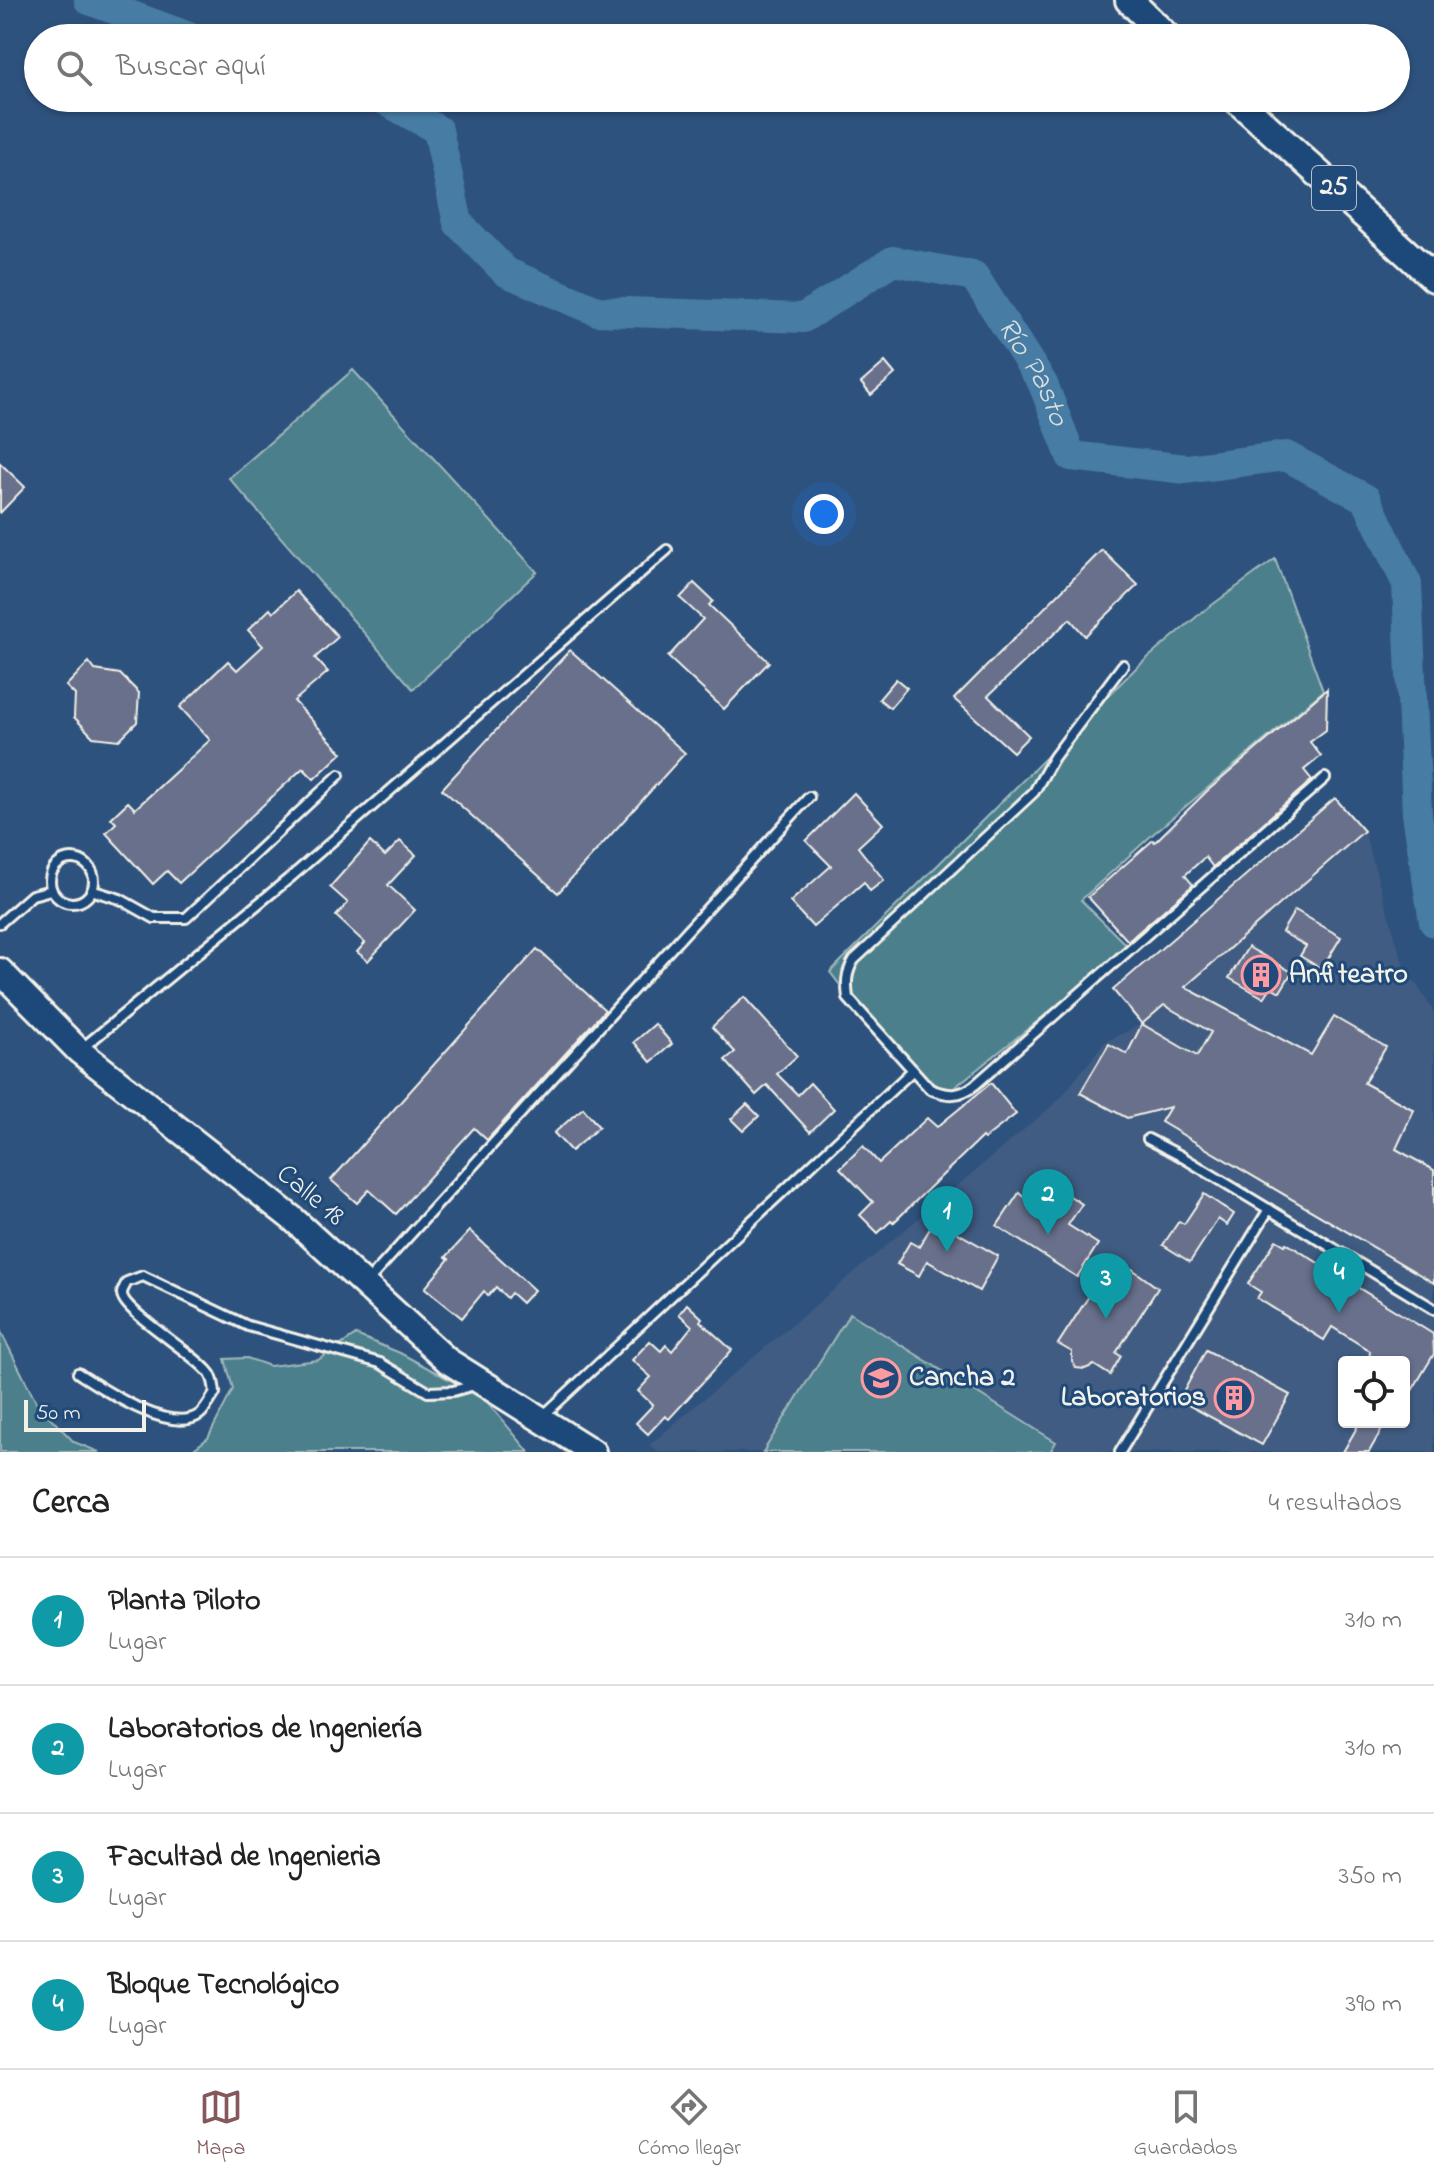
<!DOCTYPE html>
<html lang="es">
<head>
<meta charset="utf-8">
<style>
	:root { --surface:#fff; --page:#f6f6f6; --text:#222; --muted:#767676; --line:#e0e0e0; --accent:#85585c }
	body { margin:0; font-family:"Indie Flower",sans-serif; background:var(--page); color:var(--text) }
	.controls { position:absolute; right:24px; bottom:24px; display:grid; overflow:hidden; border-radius:8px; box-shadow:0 2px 6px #0004 }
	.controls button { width:72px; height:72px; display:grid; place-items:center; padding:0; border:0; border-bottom:2px solid var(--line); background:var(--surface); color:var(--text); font:40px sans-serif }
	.scale { position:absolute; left:24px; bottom:20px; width:122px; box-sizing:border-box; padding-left:8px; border:4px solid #f4f1e8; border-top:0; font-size:22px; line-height:28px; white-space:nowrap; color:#f4f1e8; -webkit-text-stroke:6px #1f4a7a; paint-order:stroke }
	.you { position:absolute; left:824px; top:514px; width:28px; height:28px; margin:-20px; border:6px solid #fff; border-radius:50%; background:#1a73e8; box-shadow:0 0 0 12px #1a73e833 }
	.badge { display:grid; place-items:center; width:52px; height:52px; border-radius:50%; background:var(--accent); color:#fff; font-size:26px; font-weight:700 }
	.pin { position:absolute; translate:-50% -66px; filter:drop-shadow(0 2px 4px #0008) }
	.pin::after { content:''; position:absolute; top:42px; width:28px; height:24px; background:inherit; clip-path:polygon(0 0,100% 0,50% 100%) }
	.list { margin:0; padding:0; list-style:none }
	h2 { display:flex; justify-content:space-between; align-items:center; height:104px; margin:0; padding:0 32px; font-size:34px }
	h2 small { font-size:26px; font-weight:400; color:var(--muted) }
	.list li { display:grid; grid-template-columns:52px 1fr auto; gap:24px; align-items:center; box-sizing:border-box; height:128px; padding:0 32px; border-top:2px solid var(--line) }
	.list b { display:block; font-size:30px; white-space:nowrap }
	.list p { margin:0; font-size:26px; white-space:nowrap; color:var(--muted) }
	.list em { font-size:26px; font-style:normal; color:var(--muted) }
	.icon { flex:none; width:44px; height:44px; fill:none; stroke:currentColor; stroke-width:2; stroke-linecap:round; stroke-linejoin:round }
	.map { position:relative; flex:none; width:1434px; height:1452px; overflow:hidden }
	.search { position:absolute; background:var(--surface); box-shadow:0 2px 6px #0004; left:24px; right:24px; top:24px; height:88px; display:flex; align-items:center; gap:20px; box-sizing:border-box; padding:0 28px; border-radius:44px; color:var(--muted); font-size:30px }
	.sheet { height:616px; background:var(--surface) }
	nav { display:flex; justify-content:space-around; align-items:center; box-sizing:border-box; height:112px; border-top:2px solid var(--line); background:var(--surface); font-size:22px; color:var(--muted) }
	nav a { display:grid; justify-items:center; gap:4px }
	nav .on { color:var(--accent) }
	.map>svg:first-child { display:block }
	.built { fill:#3f5b82; fill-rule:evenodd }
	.green { fill:#4b7f8c; stroke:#a0b8ba; stroke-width:2 }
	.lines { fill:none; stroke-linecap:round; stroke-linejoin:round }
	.river { stroke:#467ca4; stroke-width:30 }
	.building { fill:#68708c; stroke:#f4f1e8; stroke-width:2; fill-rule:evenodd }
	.lane-casing { stroke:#f4f1e8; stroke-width:14 }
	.secondary-casing { stroke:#f4f1e8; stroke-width:30 }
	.primary-casing { stroke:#f4f1e8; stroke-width:32 }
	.lane { stroke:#1f4a7a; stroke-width:8 }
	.secondary { stroke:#1f4a7a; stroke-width:24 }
	.primary { stroke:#1f4a7a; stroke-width:26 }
	.labels { text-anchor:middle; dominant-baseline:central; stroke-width:6; stroke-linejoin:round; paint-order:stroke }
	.shield { fill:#1f4a7a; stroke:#b4bfc7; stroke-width:2 }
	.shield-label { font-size:26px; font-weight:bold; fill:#f4f1e8 }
	.poi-label { font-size:28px; font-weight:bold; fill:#f4f1e8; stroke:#1f4a7a; text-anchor:start }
	.street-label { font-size:28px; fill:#f4f1e8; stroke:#1f4a7a }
	.water-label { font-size:30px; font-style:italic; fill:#dadfde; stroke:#1f4a7a }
</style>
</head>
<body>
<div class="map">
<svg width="1434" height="1452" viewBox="0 0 1434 1452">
	<rect width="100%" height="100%" fill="#2e527e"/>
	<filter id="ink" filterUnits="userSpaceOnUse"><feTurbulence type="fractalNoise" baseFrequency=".0125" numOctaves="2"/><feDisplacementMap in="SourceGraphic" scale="16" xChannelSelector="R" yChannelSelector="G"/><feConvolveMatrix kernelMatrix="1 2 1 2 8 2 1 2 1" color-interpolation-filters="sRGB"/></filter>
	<g filter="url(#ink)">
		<path class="built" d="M1364,831l39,132 31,49v440h-774l-11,-7 410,-345 46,-58 37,-18zM1344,1362h60v60h-60z"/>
		<g class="green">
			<polygon points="353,370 537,572 413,689 229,478"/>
			<polygon points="1275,559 1323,691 1153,834 1081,900 1129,948 950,1091 909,1075 830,972 1137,667 1201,613"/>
			<polygon points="850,1313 1056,1442 1050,1452 763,1452"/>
			<polygon points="0,1330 37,1404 74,1442 99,1452 0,1452"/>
			<polygon points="356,1335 400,1353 484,1398 529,1452 190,1452 208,1438 233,1389 225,1359 247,1358 270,1366 318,1360"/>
		</g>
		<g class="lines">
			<g class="river">
				<polyline points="89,0 192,38"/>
				<path id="s1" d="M381,98l57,32 20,93 48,49 91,39 206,7 90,-57 81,15 69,108 28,72 115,13 100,-13 80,43 41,85 10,230 17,108"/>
			</g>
		</g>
		<g class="building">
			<polygon points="885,362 895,374 871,395 861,383"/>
			<polygon points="0,463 25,487 0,513"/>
			<polygon points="1102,550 1138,585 1085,636 1070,619 988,696 1029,736 1013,752 954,699"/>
			<polygon points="694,583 713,601 709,605 769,662 724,709 668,657 703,619 680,598"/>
			<polygon points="296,591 338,637 315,658 328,672 294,701 342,753 314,779 303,768 179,883 167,871 153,884 106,833 116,823 111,818 128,802 135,809 210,740 180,707 228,661 237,670 263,646 248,630 270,609 273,613"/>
			<polygon points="570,650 685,753 558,893 442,789"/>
			<polygon points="89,662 95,670 120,674 139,693 137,722 119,740 93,737 74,717 75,695 66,686"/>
			<polygon points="896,679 907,688 890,708 879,699"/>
			<polygon points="1327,689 1326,730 1310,742 1321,756 1304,770 1312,780 1213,867 1205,857 1185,875 1193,885 1128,941 1088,897 1153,840 1155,842 1206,792"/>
			<polygon points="854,793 883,824 858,847 884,880 870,891 864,882 813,927 790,902 831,866 806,841"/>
			<path d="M1335,798l29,33 -179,156 126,68 23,-38 52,30 -22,36 50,27 -18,39 38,21v113l-273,-161 9,-15 -43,11 -47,-25 29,-49 18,10 15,-30 -29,-34zM1164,1005l47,27 -14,24 -55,-32z"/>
			<polygon points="400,841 416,855 388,885 415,910 368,961 357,952 365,943 336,916 348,903 330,887 370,842 385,856"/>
			<polygon points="1295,910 1341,937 1322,969 1300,956 1306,946 1282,932"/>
			<polygon points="1248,947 1292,972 1280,992 1271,987 1264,998 1229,978"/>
			<polygon points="537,949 605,1010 487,1140 474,1128 396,1214 369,1190 357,1203 331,1180"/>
			<polygon points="744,997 797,1056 777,1074 798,1095 810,1083 834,1109 810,1132 767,1085 756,1095 725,1060 735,1052 712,1027"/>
			<polygon points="655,1024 672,1044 651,1062 634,1042"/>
			<polygon points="991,1083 1016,1114 984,1139 982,1137 893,1223 891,1221 878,1233 860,1215 873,1202 840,1168 863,1146 879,1163 927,1118 937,1127"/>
			<polygon points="747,1104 759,1116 743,1131 731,1119"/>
			<polygon points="583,1108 599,1127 571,1151 554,1133"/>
			<polygon points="1019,1193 1051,1214 1065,1193 1082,1204 1068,1225 1098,1244 1077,1277 997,1226"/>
			<polygon points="1204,1194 1234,1214 1227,1225 1218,1219 1190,1262 1163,1245 1179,1221 1184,1224"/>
			<polygon points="935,1220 998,1256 979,1291 927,1261 919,1276 897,1264 910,1242 919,1247"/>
			<polygon points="470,1231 534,1290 522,1303 511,1293 507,1298 496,1287 488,1296 484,1291 462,1318 425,1288 449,1259 446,1257"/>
			<polygon points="1276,1240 1285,1245 1286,1243 1433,1334 1434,1354 1404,1404 1404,1362 1369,1362 1370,1351 1332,1327 1324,1340 1257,1298 1261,1292 1248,1284"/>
			<polygon points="1116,1262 1131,1271 1132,1269 1158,1288 1116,1353 1121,1356 1110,1375 1094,1365 1085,1369 1076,1368 1072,1361 1072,1352 1058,1344 1091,1293 1094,1295"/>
			<polygon points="687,1304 702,1318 700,1321 732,1350 669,1419 665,1416 648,1434 636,1423 653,1405 638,1391 651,1377 632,1360 650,1341 661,1351 666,1345 672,1351 692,1326 679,1314"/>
			<polygon points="1206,1350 1290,1395 1262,1445 1179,1400"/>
			<polygon points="1360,1422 1386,1422 1369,1452 1343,1452"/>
		</g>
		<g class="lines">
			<defs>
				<g id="lane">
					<path d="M1123,665l-69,92 -20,35 -180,168c-8,13 -8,23 -6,38l82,91c17,7 30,8 45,-4l350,-307"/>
					<circle cx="72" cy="881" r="22"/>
					<polyline points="94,891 120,899 154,918 186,918 339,775"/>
					<polyline points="0,923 32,895 51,890"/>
					<polyline points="80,1050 292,876 667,550"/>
					<polyline points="1148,1139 1179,1155 1434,1309"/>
					<polyline points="366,1283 809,797"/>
					<path d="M78,1373c25,16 94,63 122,41 6,-5 11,-15 15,-21 -1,-7 -1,-13 -5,-19 -14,-20 -87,-62 -88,-80 0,-4 3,-8 5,-12l16,-6 105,50 132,37 48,29 25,-1 25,-7"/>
					<polyline points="543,1416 913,1070"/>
					<polyline points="1120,1452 1269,1209"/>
				</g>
				<polyline id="secondary" points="0,971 79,1051 293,1219 448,1361 593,1452"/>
				<g id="primary">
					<polyline points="1129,0 1168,38"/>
					<polyline points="1235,98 1434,278"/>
				</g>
			</defs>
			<use href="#lane" class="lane-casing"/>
			<use href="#secondary" class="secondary-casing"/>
			<use href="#primary" class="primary-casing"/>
			<use href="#lane" class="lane"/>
			<use href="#secondary" class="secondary"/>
			<use href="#primary" class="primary"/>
		</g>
	</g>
	<defs>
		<symbol id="building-ring" viewBox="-11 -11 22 22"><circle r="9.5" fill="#1f4a7a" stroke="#ff9aa2" stroke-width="1.5"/><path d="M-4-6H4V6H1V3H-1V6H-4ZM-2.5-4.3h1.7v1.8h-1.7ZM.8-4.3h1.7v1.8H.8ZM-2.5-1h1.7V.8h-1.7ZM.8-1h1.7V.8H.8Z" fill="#ff9aa2"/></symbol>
		<symbol id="university-ring" viewBox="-11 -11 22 22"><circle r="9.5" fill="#1f4a7a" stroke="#ff9aa2" stroke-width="1.5"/><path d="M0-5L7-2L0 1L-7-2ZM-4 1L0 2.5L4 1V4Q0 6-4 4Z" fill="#ff9aa2"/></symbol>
	</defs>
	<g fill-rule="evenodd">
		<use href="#building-ring" x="1239" y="953" width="44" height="44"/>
		<use href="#university-ring" x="859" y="1356" width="44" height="44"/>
		<use href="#building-ring" x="1212" y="1376" width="44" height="44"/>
	</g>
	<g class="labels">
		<rect class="shield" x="1312" y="166" width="44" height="44" rx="6"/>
		<g class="shield-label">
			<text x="1334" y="188">25</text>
		</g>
		<g class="poi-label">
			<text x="1289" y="975">Anfiteatro</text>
			<text x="909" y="1378">Cancha 2</text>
			<text x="1206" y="1398" text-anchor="end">Laboratorios</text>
		</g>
		<g class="street-label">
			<text transform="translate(310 1196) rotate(40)">Calle 18</text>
		</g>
		<g class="water-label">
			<text stroke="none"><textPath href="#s1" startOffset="836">Río Pasto</textPath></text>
		</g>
	</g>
</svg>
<div class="controls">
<button><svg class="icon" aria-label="locate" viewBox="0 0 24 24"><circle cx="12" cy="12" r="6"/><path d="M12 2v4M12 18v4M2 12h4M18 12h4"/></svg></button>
</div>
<div class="scale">50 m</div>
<div class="you"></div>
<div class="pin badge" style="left:947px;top:1252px;background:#0f9aa8">1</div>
<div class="pin badge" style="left:1048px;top:1235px;background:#0f9aa8">2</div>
<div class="pin badge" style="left:1106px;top:1319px;background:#0f9aa8">3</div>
<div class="pin badge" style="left:1339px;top:1313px;background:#0f9aa8">4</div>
<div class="search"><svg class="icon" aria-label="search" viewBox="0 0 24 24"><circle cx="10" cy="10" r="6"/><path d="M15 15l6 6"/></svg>Buscar aquí</div>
</div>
<section class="sheet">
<h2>Cerca<small>4 resultados</small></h2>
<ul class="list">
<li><span class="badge" style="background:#0f9aa8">1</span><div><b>Planta Piloto</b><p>Lugar</p></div><em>310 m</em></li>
<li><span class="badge" style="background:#0f9aa8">2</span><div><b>Laboratorios de Ingeniería</b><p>Lugar</p></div><em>310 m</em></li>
<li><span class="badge" style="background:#0f9aa8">3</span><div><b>Facultad de Ingenieria</b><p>Lugar</p></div><em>350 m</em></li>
<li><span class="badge" style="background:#0f9aa8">4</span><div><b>Bloque Tecnológico</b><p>Lugar</p></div><em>390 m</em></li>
</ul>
</section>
<nav>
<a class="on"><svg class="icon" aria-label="map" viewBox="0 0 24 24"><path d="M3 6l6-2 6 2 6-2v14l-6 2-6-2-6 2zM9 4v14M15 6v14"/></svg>Mapa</a>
<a><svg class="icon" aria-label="directions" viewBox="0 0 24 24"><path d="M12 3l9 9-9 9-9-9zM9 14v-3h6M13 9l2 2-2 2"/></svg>Cómo llegar</a>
<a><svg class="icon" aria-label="saved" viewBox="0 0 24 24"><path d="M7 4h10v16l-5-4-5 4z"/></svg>Guardados</a>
</nav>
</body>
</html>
